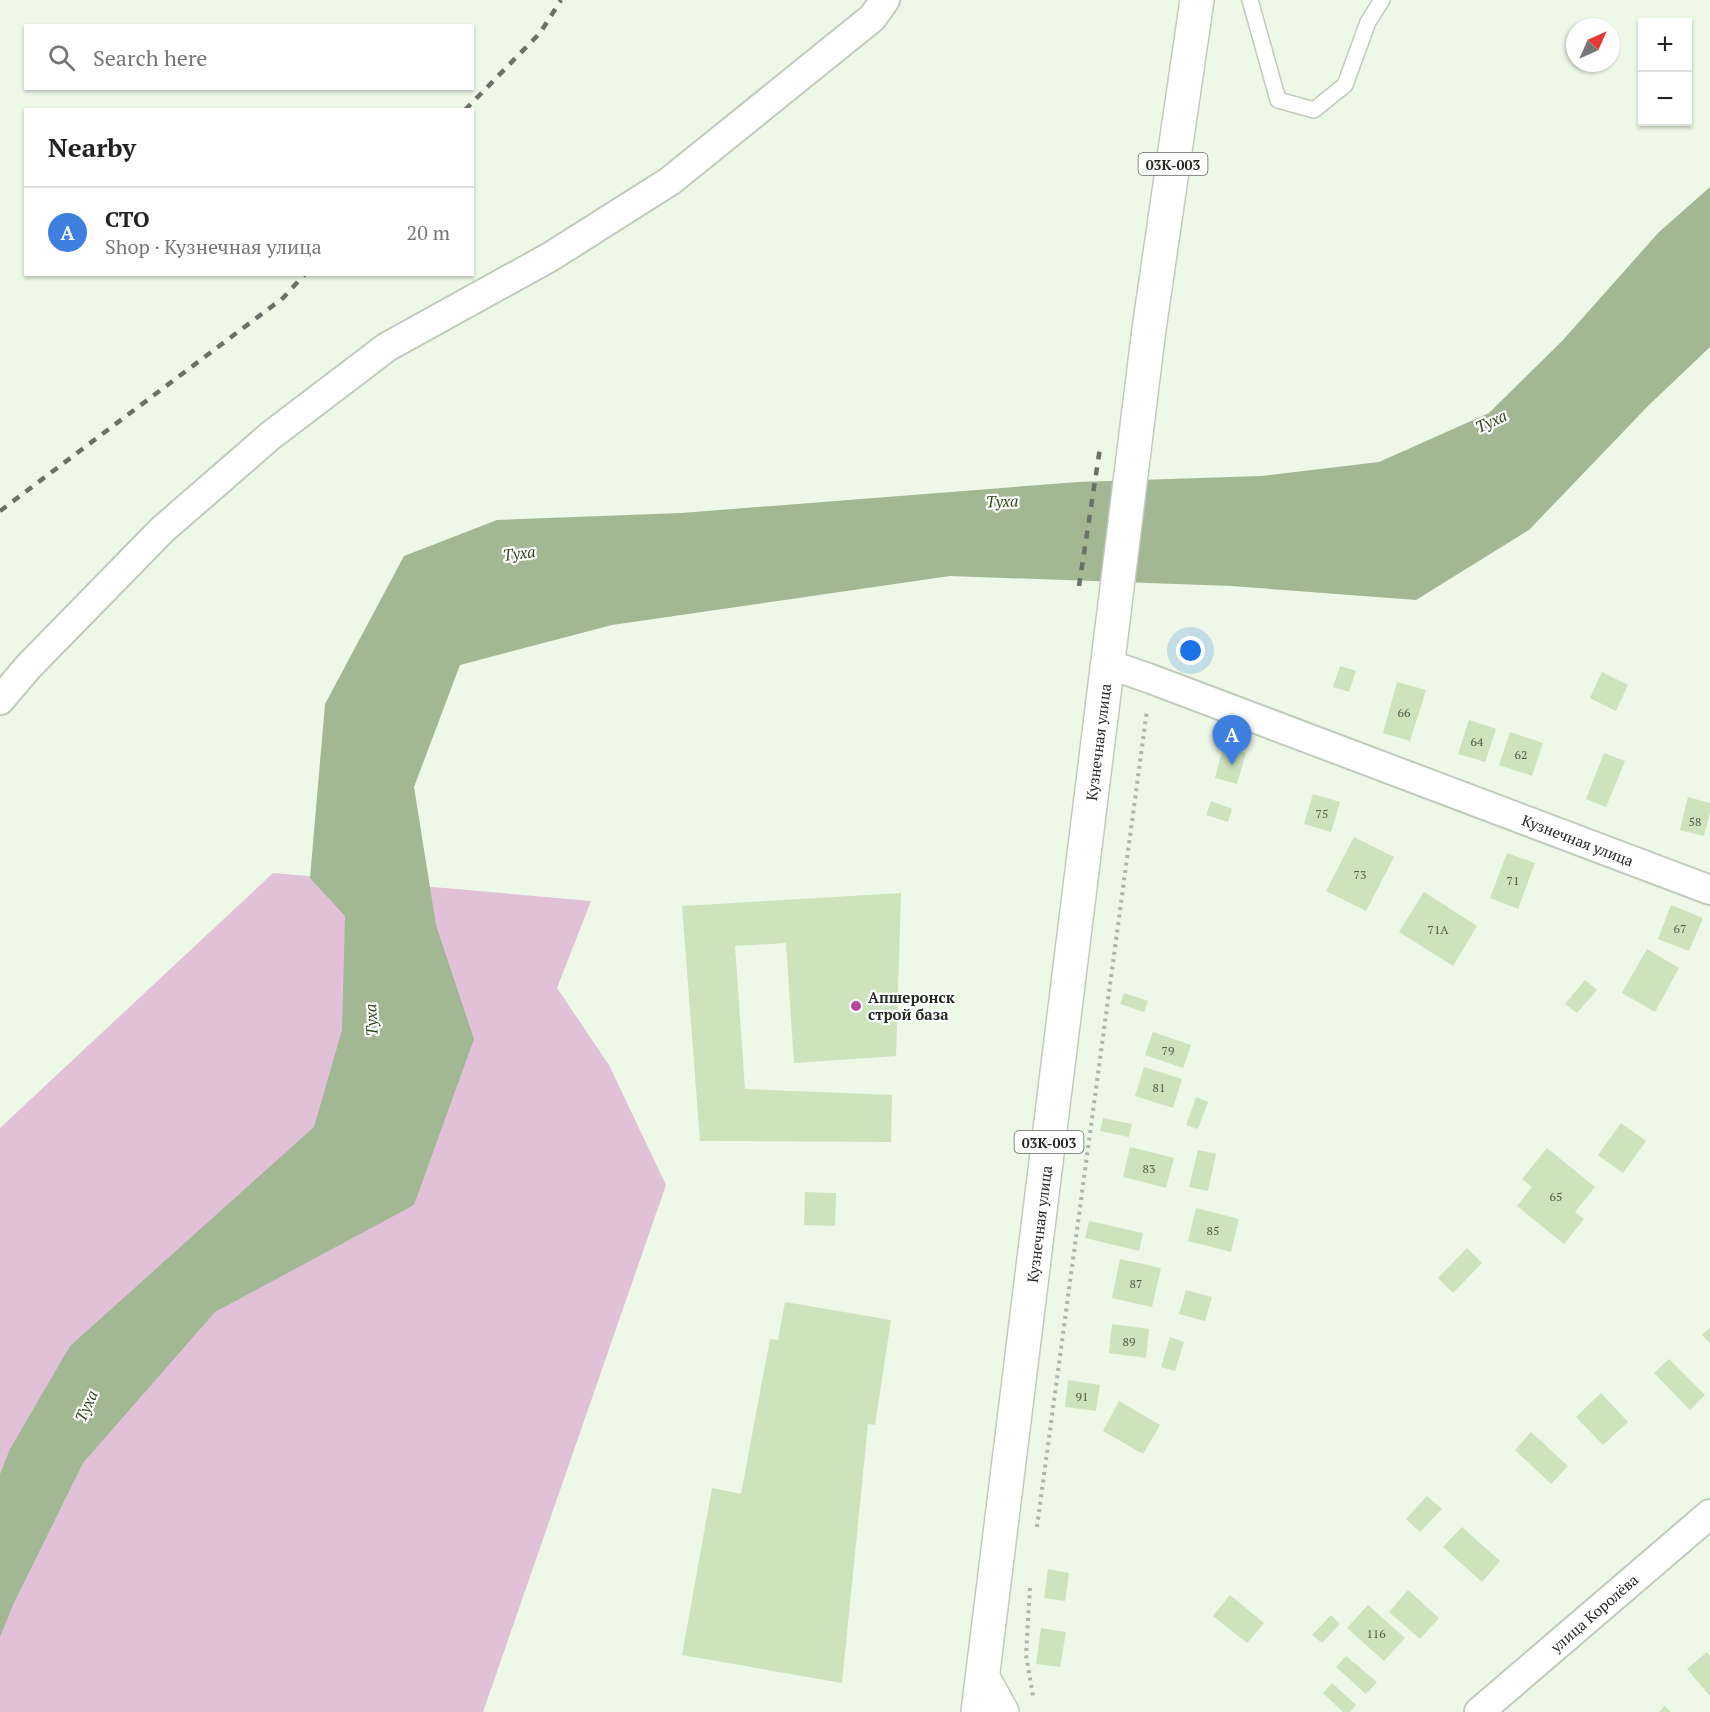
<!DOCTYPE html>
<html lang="en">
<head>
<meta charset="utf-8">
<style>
	:root { --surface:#fff; --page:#f6f6f6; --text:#222; --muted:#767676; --line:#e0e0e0; --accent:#1a73e8 }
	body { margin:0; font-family:"PT Serif",serif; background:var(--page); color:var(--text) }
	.controls { position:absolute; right:18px; top:18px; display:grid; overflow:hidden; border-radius:0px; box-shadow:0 2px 4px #0004 }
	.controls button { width:54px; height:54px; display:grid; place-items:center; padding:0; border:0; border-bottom:2px solid var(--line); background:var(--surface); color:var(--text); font:30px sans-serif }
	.compass { position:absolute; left:1566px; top:18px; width:54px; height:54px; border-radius:50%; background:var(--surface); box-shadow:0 2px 4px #0004; rotate:45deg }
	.you { position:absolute; left:1191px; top:651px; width:21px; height:21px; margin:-15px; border:4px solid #fff; border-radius:50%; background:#1a73e8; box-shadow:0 0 0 9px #1a73e833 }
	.badge { display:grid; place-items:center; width:39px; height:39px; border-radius:50%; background:var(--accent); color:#fff; font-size:20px; font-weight:700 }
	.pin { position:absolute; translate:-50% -50px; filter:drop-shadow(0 2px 3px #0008) }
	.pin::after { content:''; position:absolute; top:32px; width:21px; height:18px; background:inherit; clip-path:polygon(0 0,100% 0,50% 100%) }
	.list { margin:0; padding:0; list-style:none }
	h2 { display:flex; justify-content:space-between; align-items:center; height:78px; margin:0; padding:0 24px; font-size:26px }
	h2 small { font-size:20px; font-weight:400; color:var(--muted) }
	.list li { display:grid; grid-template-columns:39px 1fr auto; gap:18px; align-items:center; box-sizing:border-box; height:90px; padding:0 24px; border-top:2px solid var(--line) }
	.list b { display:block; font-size:22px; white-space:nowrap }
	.list p { margin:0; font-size:20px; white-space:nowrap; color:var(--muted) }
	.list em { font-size:20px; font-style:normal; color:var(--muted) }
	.icon { flex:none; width:33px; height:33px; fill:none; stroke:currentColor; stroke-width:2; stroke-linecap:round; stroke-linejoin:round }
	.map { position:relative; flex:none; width:1710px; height:1712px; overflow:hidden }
	.search { position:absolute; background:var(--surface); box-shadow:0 2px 4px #0004; left:24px; top:24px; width:450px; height:66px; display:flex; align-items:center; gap:15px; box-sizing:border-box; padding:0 21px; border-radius:0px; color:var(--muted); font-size:22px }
	.panel { position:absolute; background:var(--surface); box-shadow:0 2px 4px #0004; left:24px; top:108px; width:450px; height:168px; border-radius:0px }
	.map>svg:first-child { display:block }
	.green { fill:#e1c1d8 }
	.water { fill:#a2b894 }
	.building { fill:#cce3bd }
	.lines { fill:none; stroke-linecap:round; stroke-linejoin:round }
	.service-casing { stroke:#c1cbbb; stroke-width:18 }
	.minor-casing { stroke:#c1cbbb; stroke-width:32 }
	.tertiary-casing { stroke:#c1cbbb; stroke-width:36 }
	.primary-casing { stroke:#c1cbbb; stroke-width:36 }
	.path { stroke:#adb6a8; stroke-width:4; stroke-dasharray:3 4.5; stroke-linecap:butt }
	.service { stroke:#fff; stroke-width:15 }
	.minor { stroke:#fff; stroke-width:28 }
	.tertiary { stroke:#fff; stroke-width:33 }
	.primary { stroke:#fff; stroke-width:33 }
	.rail { stroke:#6a7167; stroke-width:4.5; stroke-dasharray:8 8; stroke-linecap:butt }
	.poi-dot { fill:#b946a1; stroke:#fff; stroke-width:2 }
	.labels { text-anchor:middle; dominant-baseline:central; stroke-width:4.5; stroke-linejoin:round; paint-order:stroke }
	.number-label { font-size:12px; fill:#4f584a }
	.shield { fill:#fff; stroke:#666965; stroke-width:1.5 }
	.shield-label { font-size:14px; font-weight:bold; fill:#252923 }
	.street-label { font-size:15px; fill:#252923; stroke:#fff }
	.poi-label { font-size:15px; font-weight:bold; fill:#252923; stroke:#fff; text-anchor:start }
	.water-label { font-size:16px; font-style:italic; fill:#2d4a16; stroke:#fff }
</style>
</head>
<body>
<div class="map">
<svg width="1710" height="1712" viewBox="0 0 1710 1712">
	<rect width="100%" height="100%" fill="#edf8e7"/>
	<polygon class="green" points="273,873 591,901 557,988 609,1065 666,1185 483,1712 0,1712 0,1128"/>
	<polygon class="water" points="1710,187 1710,347 1648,406 1529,530 1416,600 1232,586 950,576 612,625 460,665 414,787 436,925 474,1039 414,1205 215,1312 83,1463 13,1605 0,1637 0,1474 10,1449 70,1346 314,1127 342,1030 345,916 310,878 325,704 404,556 497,520 681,513 1078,482 1261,476 1379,462 1489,413 1563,340 1659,232"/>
	<g class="building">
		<polygon points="1340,666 1356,671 1349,692 1333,687"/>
		<polygon points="1602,672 1628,685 1616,711 1590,698"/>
		<polygon points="1397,682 1426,690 1410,741 1383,733"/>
		<polygon points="1469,720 1496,729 1485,762 1458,754"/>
		<polygon points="1510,732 1543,743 1532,776 1499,765"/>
		<polygon points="1223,747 1246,753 1237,784 1215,778"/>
		<polygon points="1604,753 1625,761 1606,807 1586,799"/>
		<polygon points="1313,794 1340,802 1331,832 1304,824"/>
		<polygon points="1688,797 1710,803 1710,812 1704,836 1680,830"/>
		<polygon points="1211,801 1232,809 1228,822 1206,815"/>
		<polygon points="1354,837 1394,857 1366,911 1326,891"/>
		<polygon points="1507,853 1535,863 1518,909 1490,898"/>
		<polygon points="1424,892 1477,926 1453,966 1399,932"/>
		<polygon points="901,893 896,1056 794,1063 786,943 735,946 745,1089 892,1095 891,1142 700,1141 682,906"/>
		<polygon points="1671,905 1703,918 1689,951 1658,939"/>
		<polygon points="1647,949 1679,968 1655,1012 1622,993"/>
		<polygon points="1585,980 1597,990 1577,1013 1565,1004"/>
		<polygon points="1124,993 1148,1001 1144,1012 1120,1004"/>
		<polygon points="1153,1032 1191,1045 1183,1068 1145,1055"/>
		<polygon points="1144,1067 1182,1079 1173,1108 1135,1096"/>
		<polygon points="1196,1097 1208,1102 1198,1129 1186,1125"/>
		<polygon points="1103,1118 1132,1124 1129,1137 1100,1131"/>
		<polygon points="1621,1123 1646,1141 1623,1173 1598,1155"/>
		<polygon points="1130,1147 1174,1158 1166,1188 1123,1177"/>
		<polygon points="1547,1148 1595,1187 1575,1212 1584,1219 1564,1244 1517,1206 1532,1187 1522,1179"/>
		<polygon points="1198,1150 1216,1154 1208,1191 1189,1187"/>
		<polygon points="805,1192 836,1193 835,1226 804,1225"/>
		<polygon points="1196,1208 1239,1219 1231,1252 1188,1241"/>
		<polygon points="1089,1221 1143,1233 1139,1251 1085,1238"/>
		<polygon points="1467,1248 1482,1263 1453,1293 1438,1278"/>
		<polygon points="1120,1259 1161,1268 1152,1307 1112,1298"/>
		<polygon points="1186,1290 1212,1297 1205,1321 1179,1314"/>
		<polygon points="785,1302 891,1320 875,1425 868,1424 842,1683 682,1655 712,1488 741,1494 770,1339 778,1340"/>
		<polygon points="1112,1324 1149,1329 1146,1358 1109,1353"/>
		<polygon points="1710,1328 1710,1343 1702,1335"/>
		<polygon points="1170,1337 1184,1342 1175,1371 1161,1367"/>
		<polygon points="1669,1359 1705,1395 1690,1410 1654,1373"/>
		<polygon points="1068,1380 1100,1385 1096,1411 1065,1407"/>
		<polygon points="1601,1393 1628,1422 1603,1445 1576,1417"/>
		<polygon points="1119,1401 1160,1425 1143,1454 1103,1431"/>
		<polygon points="1531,1432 1568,1466 1551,1484 1515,1450"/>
		<polygon points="1427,1496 1442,1509 1420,1532 1406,1519"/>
		<polygon points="1462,1527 1500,1561 1482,1582 1443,1547"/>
		<polygon points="1048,1569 1069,1573 1065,1601 1044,1598"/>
		<polygon points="1408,1590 1439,1618 1420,1639 1389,1612"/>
		<polygon points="1230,1595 1264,1623 1247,1643 1213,1616"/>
		<polygon points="1368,1605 1405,1638 1384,1661 1347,1628"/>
		<polygon points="1331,1615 1340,1624 1322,1643 1312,1635"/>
		<polygon points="1041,1628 1066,1632 1060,1667 1036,1664"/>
		<polygon points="1707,1652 1710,1656 1710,1696 1687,1669"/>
		<polygon points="1346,1656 1377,1682 1366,1694 1336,1667"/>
		<polygon points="1332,1683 1356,1705 1350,1712 1343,1712 1323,1693"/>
		<polygon points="1665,1706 1671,1712 1659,1712"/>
	</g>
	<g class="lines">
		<defs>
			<polyline id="service" points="1250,0 1278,100 1314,110 1345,85 1368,22 1382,0"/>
			<g id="minor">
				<polyline points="1108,664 1151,679 1710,890"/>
				<polyline points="0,700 29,666 162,530 270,436 387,347 550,257 670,181 872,18 885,0"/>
				<polyline points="1479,1712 1710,1514"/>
			</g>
			<polyline id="tertiary" points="983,1678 1002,1712"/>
			<polyline id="primary" points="978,1712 1149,329 1197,0"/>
		</defs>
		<use href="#service" class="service-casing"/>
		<use href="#minor" class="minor-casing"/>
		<use href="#tertiary" class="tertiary-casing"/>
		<use href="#primary" class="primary-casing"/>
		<g class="path">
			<polyline points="1037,1527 1147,710"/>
			<polyline points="1030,1588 1026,1655 1033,1696"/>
		</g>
		<use href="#service" class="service"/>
		<use href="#minor" class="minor"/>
		<use href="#tertiary" class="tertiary"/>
		<use href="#primary" class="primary"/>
		<g class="rail">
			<polyline points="465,110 540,33 561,0"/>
			<polyline points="0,511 283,298 305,274"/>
			<polyline points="1079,586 1100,448"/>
		</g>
	</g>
	<circle class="poi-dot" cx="856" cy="1006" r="6"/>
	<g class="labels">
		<g class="number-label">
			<text x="1404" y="712">66</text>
			<text x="1477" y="741">64</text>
			<text x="1521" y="754">62</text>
			<text x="1322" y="813">75</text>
			<text x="1695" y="821">58</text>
			<text x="1360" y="874">73</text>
			<text x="1513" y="880">71</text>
			<text x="1680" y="928">67</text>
			<text x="1438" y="929">71А</text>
			<text x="1168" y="1050">79</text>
			<text x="1159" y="1087">81</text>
			<text x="1149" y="1168">83</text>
			<text x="1556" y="1196">65</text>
			<text x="1213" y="1230">85</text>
			<text x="1136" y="1283">87</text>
			<text x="1129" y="1341">89</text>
			<text x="1082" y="1396">91</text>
			<text x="1376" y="1633">116</text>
		</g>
		<g class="shield">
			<rect x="1138.5" y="153" width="69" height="22" rx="4.5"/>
			<rect x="1014.5" y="1131" width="69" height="22" rx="4.5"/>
		</g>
		<g class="shield-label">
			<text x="1173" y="164">03К-003</text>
			<text x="1049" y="1142">03К-003</text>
		</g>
		<g class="street-label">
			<text transform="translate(1098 742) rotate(-83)">Кузнечная улица</text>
			<text transform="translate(1578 840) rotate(21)">Кузнечная улица</text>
			<text transform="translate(1039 1224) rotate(-83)">Кузнечная улица</text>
			<text transform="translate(1594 1613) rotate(-41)">улица Королёва</text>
		</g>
		<g class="poi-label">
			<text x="868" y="997">Апшеронск<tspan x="868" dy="17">строй база</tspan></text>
		</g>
		<g class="water-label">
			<text transform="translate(1491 421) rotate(-25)">Туха</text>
			<text transform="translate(1002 501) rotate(-2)">Туха</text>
			<text transform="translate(519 553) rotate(-7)">Туха</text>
			<text transform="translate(371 1020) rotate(-93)">Туха</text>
			<text transform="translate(86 1406) rotate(-66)">Туха</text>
		</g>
	</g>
</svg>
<div class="controls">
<button>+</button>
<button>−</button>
</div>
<svg class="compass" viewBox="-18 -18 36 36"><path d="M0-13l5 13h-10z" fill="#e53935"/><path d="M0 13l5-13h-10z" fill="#767676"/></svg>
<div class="you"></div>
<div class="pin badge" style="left:1232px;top:765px;background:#3f7fe0">A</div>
<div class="search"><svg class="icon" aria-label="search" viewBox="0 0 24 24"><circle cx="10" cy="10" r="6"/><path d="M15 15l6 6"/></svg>Search here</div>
<section class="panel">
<h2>Nearby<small></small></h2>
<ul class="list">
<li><span class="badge" style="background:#3f7fe0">A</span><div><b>СТО</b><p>Shop · Кузнечная улица</p></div><em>20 m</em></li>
</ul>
</section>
</div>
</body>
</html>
